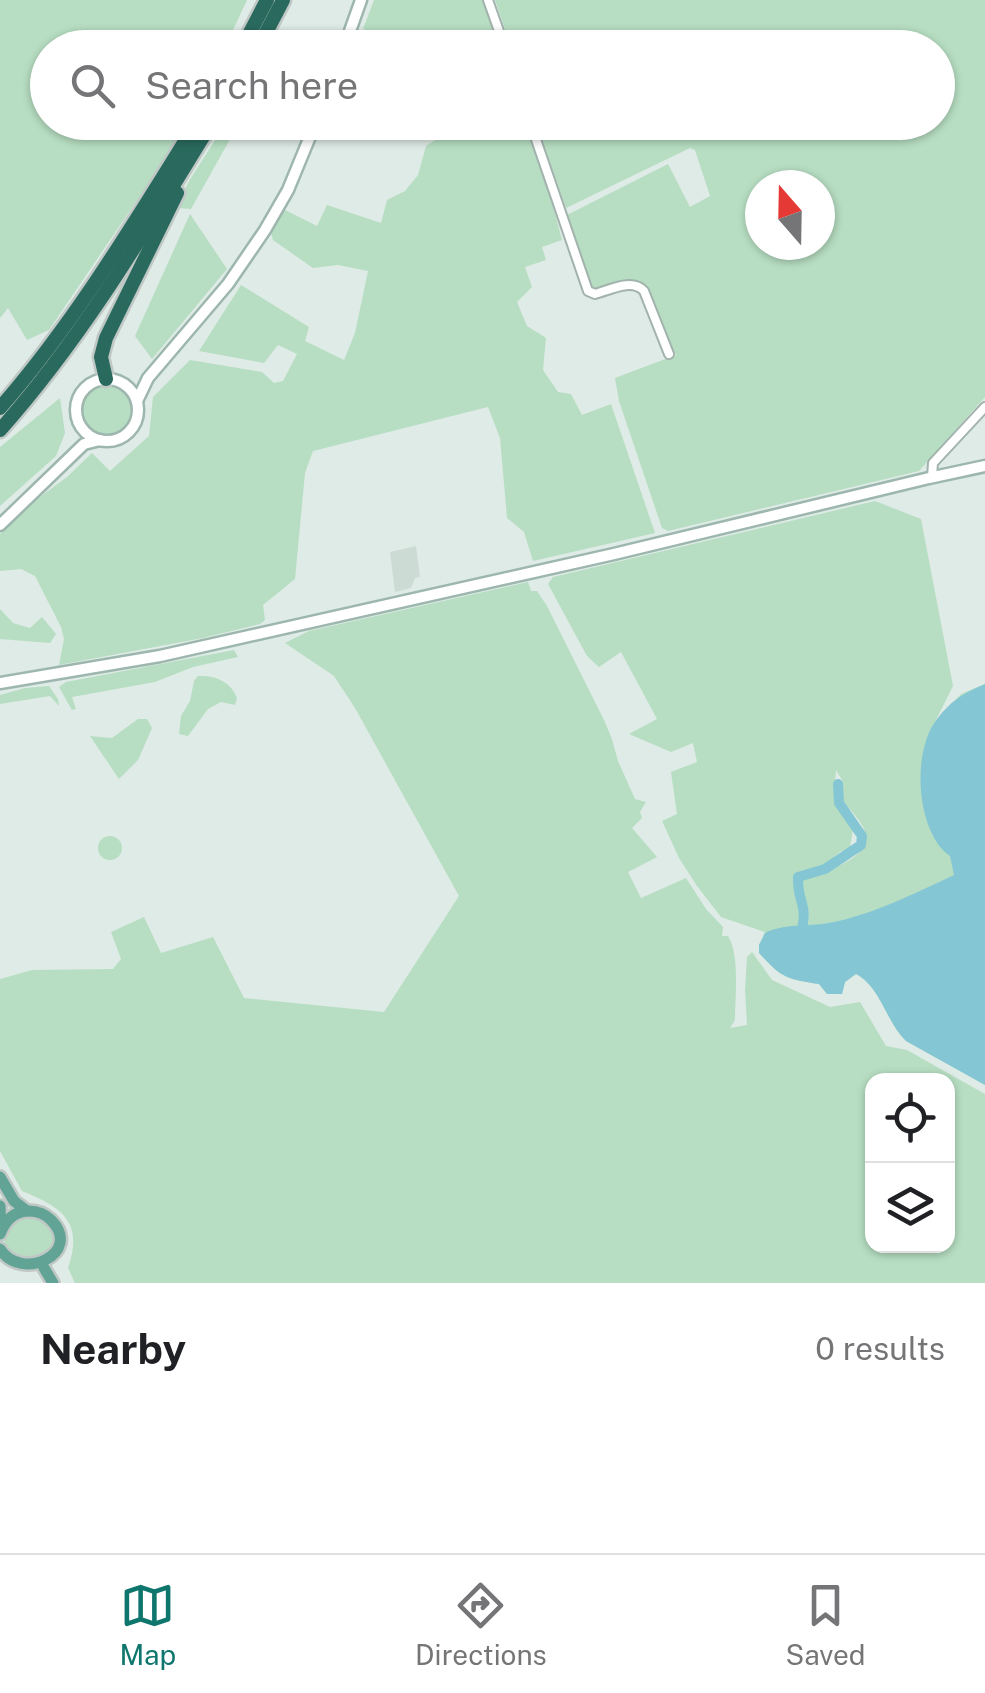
<!DOCTYPE html>
<html lang="en">
<head>
<meta charset="utf-8">
<style>
	:root { --surface:#fff; --page:#f6f6f6; --text:#202124; --muted:#757577; --line:#e0e0e0; --accent:#0f766e }
	body { margin:0; font-family:"Public Sans",sans-serif; background:var(--page); color:var(--text) }
	.controls { position:absolute; right:30px; bottom:30px; display:grid; overflow:hidden; border-radius:20px; box-shadow:0 2px 8px #0004 }
	.controls button { width:90px; height:90px; display:grid; place-items:center; padding:0; border:0; border-bottom:2px solid var(--line); background:var(--surface); color:var(--text); font:50px sans-serif }
	.compass { position:absolute; left:745px; top:170px; width:90px; height:90px; border-radius:50%; background:var(--surface); box-shadow:0 2px 8px #0004; rotate:340deg }
	.list { margin:0; padding:0; list-style:none }
	h2 { display:flex; justify-content:space-between; align-items:center; height:130px; margin:0; padding:0 40px; font-size:42px }
	h2 small { font-size:32px; font-weight:400; color:var(--muted) }
	.icon { flex:none; width:55px; height:55px; fill:none; stroke:currentColor; stroke-width:2; stroke-linecap:round; stroke-linejoin:round }
	.map { position:relative; flex:none; width:985px; height:1283px; overflow:hidden }
	.search { position:absolute; background:var(--surface); box-shadow:0 2px 8px #0004; left:30px; right:30px; top:30px; height:110px; display:flex; align-items:center; gap:25px; box-sizing:border-box; padding:0 35px; border-radius:55px; color:var(--muted); font-size:38px }
	.sheet { height:270px; background:var(--surface) }
	nav { display:flex; justify-content:space-around; align-items:center; box-sizing:border-box; height:140px; border-top:2px solid var(--line); background:var(--surface); font-size:28px; color:var(--muted) }
	nav a { display:grid; justify-items:center; gap:5px }
	nav .on { color:var(--accent) }
	.map>svg:first-child { display:block }
	.built { fill:#cddbd5 }
	.green { fill:#b7dec2; fill-rule:evenodd }
	.water { fill:#84c6d4 }
	.lines { fill:none; stroke-linecap:round; stroke-linejoin:round }
	.river { stroke:#84c6d4; stroke-width:10 }
	.street-casing { stroke:#a2b3ad; stroke-width:12 }
	.secondary-casing { stroke:#9db7af; stroke-width:15 }
	.primary-casing { stroke:#c0c8c6; stroke-width:16 }
	.highway-casing { stroke:#c0c8c6; stroke-width:19 }
	.street { stroke:#fff; stroke-width:8 }
	.secondary { stroke:#fff; stroke-width:10 }
	.primary { stroke:#61a394; stroke-width:11 }
	.highway { stroke:#2a6a5e; stroke-width:14 }
</style>
</head>
<body>
<div class="map">
<svg width="985" height="1283" viewBox="0 0 985 1283">
	<rect width="100%" height="100%" fill="#dfebe6"/>
	<polygon class="built" points="416,546 420,577 415,578 411,588 395,592 390,552"/>
	<g class="green">
		<polygon points="0,0 247,0 225,47 48,48 48,122 186,123 150,181 49,330 27,340 8,308 0,318"/>
		<polygon points="374,0 484,0 500,47 434,47 432,37 408,43 363,29"/>
		<path d="M495,0h490v397l-66,74 -251,60 -6,-3 -43,-127 -4,-23 61,-23 -32,-70 -14,-5 -35,11 -4,-2 -26,-73 103,-52 22,43 20,-11 -15,-46 -5,-2 -124,60 -30,-85 402,-1v-74l-427,-1zM760,185h60v60h-60z"/>
		<polygon points="226,123 239,123 191,209 177,208 189,181"/>
		<polygon points="501,123 525,123 552,202 562,240 542,247 546,260 525,267 532,287 517,302 527,326 546,338 543,370 558,392 571,394 582,415 611,404 655,533 533,561 524,532 507,518 500,438 488,407 313,451 305,473 295,579 263,605 265,620 260,624 203,638 59,665 64,639 61,627 35,576 21,569 0,571 0,534 37,499 67,477 92,453 110,471 149,436 153,397 190,360 262,372 274,383 283,381 297,354 278,345 264,363 199,351 241,285 309,327 305,341 344,360 355,333 368,271 338,265 313,268 273,240 270,229 283,209 317,226 327,205 381,223 387,200 405,191 418,175 426,146 438,138"/>
		<polygon points="190,214 227,269 152,359 135,336"/>
		<circle cx="107" cy="411" r="25"/>
		<polygon points="60,398 65,433 56,456 0,506 0,447"/>
		<path d="M875,501l46,18 32,167 -17,34 25,-26 24,-10v319l-45,-23 -16,-27 -63,-26c-26,8 -13,30 -29,39 -7,4 -17,6 -25,8l-19,-13 -2,-12c17,-6 25,-20 22,-39 -1,-11 -8,-19 -7,-31 19,-6 72,-19 64,-47 -3,-11 -16,-23 -23,-32v-20l-6,-10 -2,29 19,30 -3,19 -10,4 -16,13 -26,7 -4,12 7,28 -4,24 -19,14c6,24 20,29 43,24 8,-2 16,-3 21,-10 9,-13 1,-26 21,-32l26,14 30,12 17,27 49,24v76l-79,-44c-20,-19 -25,-54 -50,-67l-11,8 -3,12h-15l-8,-10c-33,-5 -37,-6 -60,-31v-8l6,-13 -44,-15 -24,-31 -18,-28 -17,-37 15,-7 -6,-42 26,-10 -4,-19 -22,9 -42,-18 28,-15 -36,-67 -22,15 -12,-11 -39,-72 5,-7z"/>
		<path d="M528,582l3,9h6l10,15 57,114 8,19 6,22 17,38 11,3 -6,10 2,6 -10,10 25,29 -29,15 13,26 45,-20 20,31 17,18 -1,9h6c12,19 7,60 7,84l-5,8 17,-3 -2,-35 2,-33 5,-5 20,28 58,27 30,-5 26,44 21,4 78,44v189h-910l-7,-15c16,-46 -6,-61 -46,-77l-22,-40v-172l32,-9 81,-1 8,-10 -10,-27 33,-15 17,36 52,-16 31,61 140,14 75,-116 -104,-188 -21,-32 -49,-33 24,-12zM872,1080h76v166h-76z"/>
		<polygon points="0,609 13,623 30,628 42,617 56,634 50,643 0,639"/>
		<polygon points="234,650 238,657 193,667 155,682 72,697 76,709 72,710 59,687 66,682"/>
		<path d="M198,676c18,-1 33,6 39,22l-2,7 -14,-3 -13,7 -20,27 -9,-2 2,-18 9,-15 4,-20z"/>
		<polygon points="49,686 58,699 59,706 50,696 0,704 0,695 25,688"/>
		<polygon points="138,719 147,719 152,728 138,760 119,779 90,736 112,738"/>
		<circle cx="110" cy="848" r="12"/>
		<path d="M25,1216c26,-1 31,14 28,36l-26,15 -23,-20c0,-16 6,-25 21,-31z"/>
	</g>
	<path class="water" d="M985,684v401l-79,-44c-20,-19 -25,-54 -50,-67l-11,8 -3,12h-15l-8,-10c-33,-5 -37,-6 -60,-31v-8l6,-12c21,-10 41,-6 63,-10 39,-6 90,-31 126,-48l-4,-19c-34,-24 -38,-102 -15,-134 14,-20 28,-29 50,-38z"/>
	<g class="lines">
		<path class="river" d="M800,935c10,-30 -3,-31 -2,-58l27,-8 36,-24 1,-9 -23,-33 -1,-19"/>
		<defs>
			<g id="street">
				<polyline points="488,0 505,48"/>
				<path d="M530,122l58,169 7,3c15,-4 37,-16 49,-3l25,63"/>
				<polyline points="932,477 933,463 985,407"/>
			</g>
			<g id="secondary">
				<polyline points="344,48 361,0"/>
				<circle cx="107" cy="410" r="31"/>
				<polyline points="137,401 148,378 228,284 265,230 288,190 316,122"/>
				<polyline points="0,525 84,444 100,440"/>
				<polyline points="0,683 160,656 614,554 929,478 985,466"/>
			</g>
			<g id="primary">
				<polyline points="0,1177 14,1201 27,1211"/>
				<polyline points="0,1206 1,1229"/>
				<path d="M0,1234c5,-13 14,-23 29,-23 8,0 16,3 22,9 33,33 -30,63 -51,29"/>
				<polyline points="44,1268 53,1283"/>
			</g>
			<g id="highway">
				<polyline points="242,48 267,0"/>
				<polyline points="258,48 283,0"/>
				<polyline points="106,379 101,357 106,338 177,193"/>
				<path d="M0,408c76,-87 136,-188 197,-286"/>
				<path d="M0,430c83,-93 147,-202 212,-308"/>
			</g>
		</defs>
		<use href="#street" class="street-casing"/>
		<use href="#secondary" class="secondary-casing"/>
		<use href="#primary" class="primary-casing"/>
		<use href="#highway" class="highway-casing"/>
		<use href="#street" class="street"/>
		<use href="#secondary" class="secondary"/>
		<use href="#primary" class="primary"/>
		<use href="#highway" class="highway"/>
	</g>
</svg>
<div class="controls">
<button><svg class="icon" aria-label="locate" viewBox="0 0 24 24"><circle cx="12" cy="12" r="6"/><path d="M12 2v4M12 18v4M2 12h4M18 12h4"/></svg></button>
<button><svg class="icon" aria-label="layers" viewBox="0 0 24 24"><path d="M12 4l9 5-9 5-9-5zM3 14l9 5 9-5"/></svg></button>
</div>
<svg class="compass" viewBox="-18 -18 36 36"><path d="M0-13l5 13h-10z" fill="#e53935"/><path d="M0 13l5-13h-10z" fill="#757577"/></svg>
<div class="search"><svg class="icon" aria-label="search" viewBox="0 0 24 24"><circle cx="10" cy="10" r="6"/><path d="M15 15l6 6"/></svg>Search here</div>
</div>
<section class="sheet">
<h2>Nearby<small>0 results</small></h2>
<ul class="list">
</ul>
</section>
<nav>
<a class="on"><svg class="icon" aria-label="map" viewBox="0 0 24 24"><path d="M3 6l6-2 6 2 6-2v14l-6 2-6-2-6 2zM9 4v14M15 6v14"/></svg>Map</a>
<a><svg class="icon" aria-label="directions" viewBox="0 0 24 24"><path d="M12 3l9 9-9 9-9-9zM9 14v-3h6M13 9l2 2-2 2"/></svg>Directions</a>
<a><svg class="icon" aria-label="saved" viewBox="0 0 24 24"><path d="M7 4h10v16l-5-4-5 4z"/></svg>Saved</a>
</nav>
</body>
</html>
